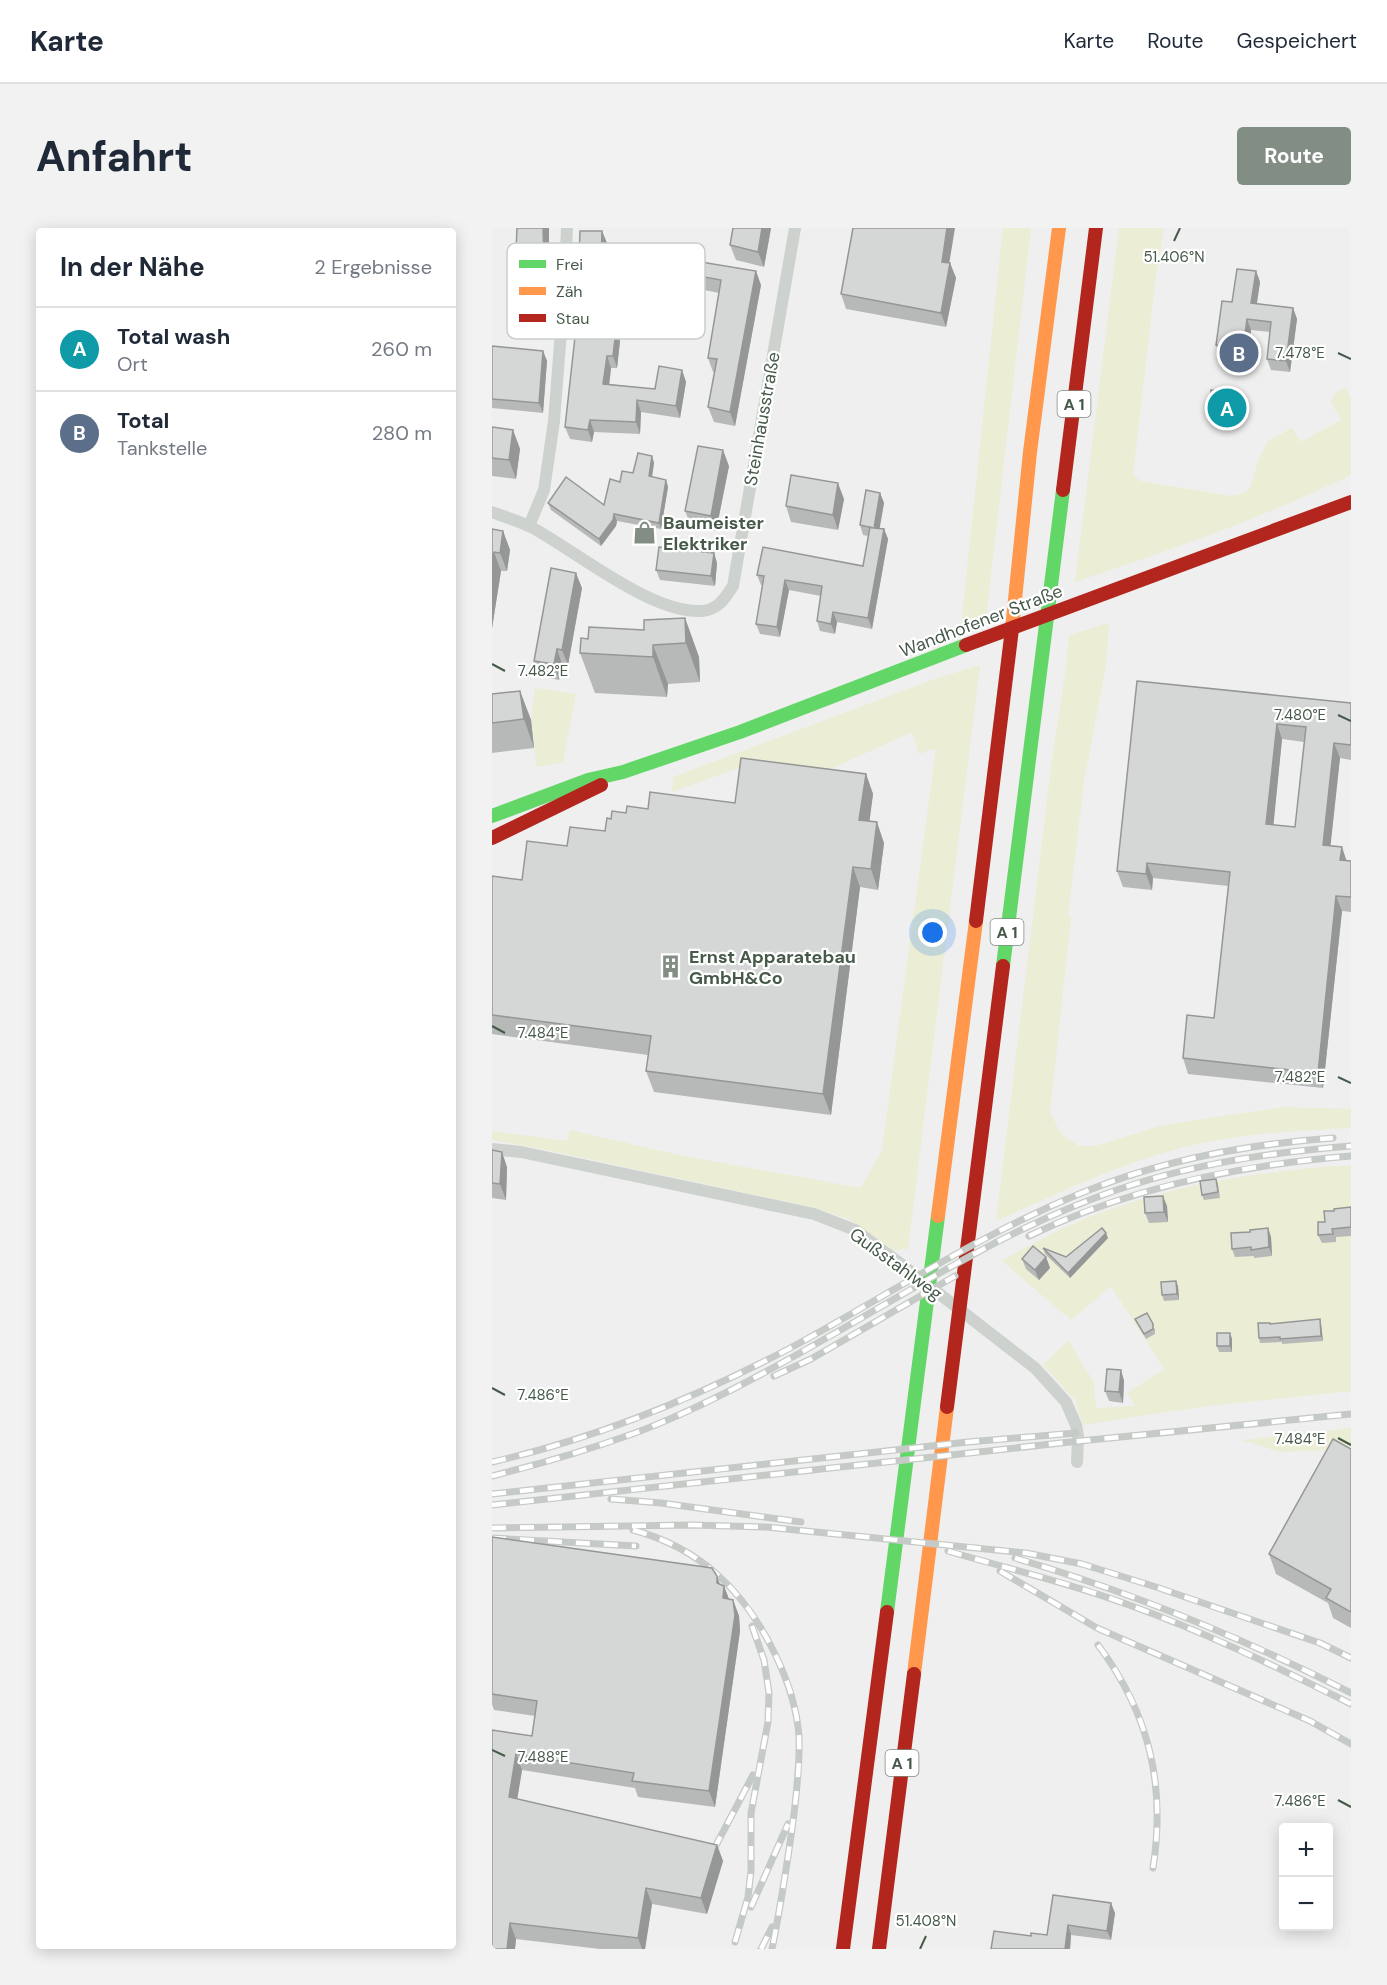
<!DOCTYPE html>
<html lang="de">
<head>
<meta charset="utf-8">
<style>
	:root { --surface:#fff; --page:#f2f2f3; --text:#1f2937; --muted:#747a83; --line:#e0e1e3; --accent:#828e84 }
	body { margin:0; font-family:"DM Sans",sans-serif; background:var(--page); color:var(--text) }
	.controls { position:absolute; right:18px; bottom:18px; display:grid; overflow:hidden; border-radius:6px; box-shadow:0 3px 15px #0003 }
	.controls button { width:54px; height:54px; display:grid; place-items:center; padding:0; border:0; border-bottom:2px solid var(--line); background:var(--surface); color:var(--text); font:30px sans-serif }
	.you { position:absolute; left:441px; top:705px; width:21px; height:21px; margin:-15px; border:4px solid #fff; border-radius:50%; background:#1a73e8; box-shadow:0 0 0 9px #1a73e833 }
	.badge { display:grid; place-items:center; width:39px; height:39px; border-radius:50%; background:var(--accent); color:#fff; font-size:20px; font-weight:700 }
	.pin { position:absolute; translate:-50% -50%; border:3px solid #fff; box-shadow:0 2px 6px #0006 }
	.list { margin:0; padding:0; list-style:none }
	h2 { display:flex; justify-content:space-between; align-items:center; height:78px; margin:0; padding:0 24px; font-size:26px }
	h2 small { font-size:20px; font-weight:400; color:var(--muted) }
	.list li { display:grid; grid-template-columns:39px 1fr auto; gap:18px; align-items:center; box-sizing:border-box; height:84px; padding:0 24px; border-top:2px solid var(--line) }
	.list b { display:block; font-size:22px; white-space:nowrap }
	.list p { margin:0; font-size:20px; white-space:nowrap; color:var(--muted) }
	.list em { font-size:20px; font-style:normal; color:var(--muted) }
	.map { position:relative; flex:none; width:859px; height:1721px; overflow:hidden; border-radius:6px }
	header { display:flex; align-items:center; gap:36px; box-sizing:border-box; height:84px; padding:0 30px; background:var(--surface); border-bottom:2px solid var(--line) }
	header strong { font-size:28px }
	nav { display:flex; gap:33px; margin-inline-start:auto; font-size:21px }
	.intro { display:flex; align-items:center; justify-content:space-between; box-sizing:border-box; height:144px; padding:0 36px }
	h1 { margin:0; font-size:42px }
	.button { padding:15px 27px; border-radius:6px; background:var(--accent); color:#fff; font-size:21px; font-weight:700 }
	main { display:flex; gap:36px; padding:0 36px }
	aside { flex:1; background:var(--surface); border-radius:6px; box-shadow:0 3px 15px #0003 }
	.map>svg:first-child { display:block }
	.green { fill:#ebedd4 }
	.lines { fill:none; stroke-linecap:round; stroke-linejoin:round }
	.street { stroke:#cdd2ce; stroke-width:12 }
	.fast { stroke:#63d668; stroke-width:14 }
	.slow { stroke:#ff974d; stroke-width:14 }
	.jam { stroke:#b3261e; stroke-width:14 }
	.rail-casing { stroke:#c6cac7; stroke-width:7 }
	.rail { stroke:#fff; stroke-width:4.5; stroke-dasharray:14; stroke-linecap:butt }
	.wall { fill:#b7b9b8; fill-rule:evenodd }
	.shaded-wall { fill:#959696 }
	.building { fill:#d5d7d6; stroke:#959696; stroke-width:1.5; fill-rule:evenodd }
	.ticks { fill:none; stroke:#475a4a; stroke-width:2 }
	.labels { text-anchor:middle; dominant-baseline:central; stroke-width:4.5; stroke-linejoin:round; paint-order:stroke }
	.shield { fill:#fff; stroke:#7e8c80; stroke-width:1.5 }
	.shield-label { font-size:16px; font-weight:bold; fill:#475a4a }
	.street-label { font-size:18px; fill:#475a4a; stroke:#fff }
	.poi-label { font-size:18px; font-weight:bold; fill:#475a4a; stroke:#fff; text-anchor:start }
	.key { fill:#fff; stroke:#c8cec9; stroke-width:1.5 }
	.key-label { font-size:16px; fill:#475a4a }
	.ticks-label { font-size:15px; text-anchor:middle; fill:#475a4a; stroke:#fff; stroke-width:4.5; stroke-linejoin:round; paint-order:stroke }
</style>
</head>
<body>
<header>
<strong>Karte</strong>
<nav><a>Karte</a><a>Route</a><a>Gespeichert</a></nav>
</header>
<div class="intro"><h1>Anfahrt</h1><a class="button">Route</a></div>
<main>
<aside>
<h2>In der Nähe<small>2 Ergebnisse</small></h2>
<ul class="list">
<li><span class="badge" style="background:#0f9aa8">A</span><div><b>Total wash</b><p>Ort</p></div><em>260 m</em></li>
<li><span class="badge" style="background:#5c6f8a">B</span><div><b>Total</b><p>Tankstelle</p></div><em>280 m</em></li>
</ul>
</aside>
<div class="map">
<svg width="859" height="1721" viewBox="0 0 859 1721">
	<rect width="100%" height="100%" fill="#efefef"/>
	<g class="green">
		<polygon points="511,0 539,0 494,390 469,399"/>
		<path d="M627,0h45l-8,47 -23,199 7,7 91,15 14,-3 6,-7 7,-25 10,-20 24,-13 9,14 40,-22 -10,-18 4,-9 10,-6 6,12v76c-89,43 -183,76 -276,107z"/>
		<path d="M617,395l-3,42 -22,117 -16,133 3,3 -21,194 11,22 18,12h16l69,-21 52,-8 68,-10 67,2v19c-61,3 -123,6 -181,23 -61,17 -117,45 -174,70l55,-454 15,-99 3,-33z"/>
		<polygon points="488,437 416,1021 401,1022 356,991 315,978 59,923 0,912 0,903 75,913 78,902 187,927 369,960 390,922 444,520 427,526 420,504 321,549 268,532 180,564 181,549 443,451"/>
		<polygon points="43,460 84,466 71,534 45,539 39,492"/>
		<path d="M859,937v226l-151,16 -117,18 -8,-25 -32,-35 25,-24 26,41 2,26 39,-2 -8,-13 37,-24 -53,-83 -40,34 -69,-59c107,-66 225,-88 349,-96z"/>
		<polygon points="859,1200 859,1221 788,1224 750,1212"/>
	</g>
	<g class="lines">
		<g class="street">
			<path d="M0,284c13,5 27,9 39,15 45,24 120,87 171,84 16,-1 23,-13 31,-25l62,-358"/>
			<polyline points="37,298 52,262 62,193 72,65 75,0"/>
			<polyline points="0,921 29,924 322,986 363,1002 409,1036 543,1140 574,1174 584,1197 586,1208 585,1234"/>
		</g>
		<g class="fast">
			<polyline points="0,588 96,552 131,544 248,504 474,417"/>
			<polyline points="511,738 571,262"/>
			<polyline points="395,1384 446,988"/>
		</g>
		<g class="slow">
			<polyline points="520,401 538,224 567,0"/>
			<polyline points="446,988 484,693"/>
			<polyline points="422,1446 455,1179"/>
		</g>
		<g class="jam">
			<polyline points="571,262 604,0"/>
			<polyline points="474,417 859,274"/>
			<polyline points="0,610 109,557"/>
			<polyline points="484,693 520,401"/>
			<polyline points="455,1179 511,738"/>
			<polyline points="351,1721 395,1384"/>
			<polyline points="387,1721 422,1446"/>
		</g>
		<defs>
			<g id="rail">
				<path d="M537,1008c101,-49 211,-71 322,-80"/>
				<polyline points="282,1148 319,1131 463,1048"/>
				<path d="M0,1234c106,-24 206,-65 302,-116 96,-52 188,-113 290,-154 79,-32 164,-48 249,-54"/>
				<path d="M0,1248c48,-12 96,-26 143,-43 59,-22 117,-53 172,-84 92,-51 182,-110 280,-148 85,-34 174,-48 264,-55"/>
				<polyline points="0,1266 476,1214 584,1205"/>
				<polyline points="119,1271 169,1275 309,1294"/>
				<polyline points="0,1277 578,1214 859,1186"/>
				<polyline points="0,1300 200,1297 274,1299 534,1325 590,1336 664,1359 828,1415 859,1430"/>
				<path d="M141,1302c68,18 112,62 142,124 13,27 22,53 24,83 1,26 -2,51 -5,77 -6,45 -13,90 -22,135"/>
				<polyline points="0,1310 144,1318"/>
				<path d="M456,1323c61,18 122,32 181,54 76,27 150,63 222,99"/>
				<path d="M523,1330c116,34 228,80 336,135"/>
				<polyline points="508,1343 605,1400 818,1493 859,1516"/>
				<path d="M606,1417c51,68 68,139 55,223"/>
				<polyline points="222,1621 261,1547"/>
				<polyline points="259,1679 296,1596"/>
				<polyline points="243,1714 256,1669 259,1643 259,1585 276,1494 277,1465 272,1432 260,1398"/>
				<polyline points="269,1721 280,1699"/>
			</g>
		</defs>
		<use href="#rail" class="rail-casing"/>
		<use href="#rail" class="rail"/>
	</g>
	<g class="wall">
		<polygon points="57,0 57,51 55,106 27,106 21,90"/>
		<polygon points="279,0 272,39 244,32 238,17"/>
		<polygon points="110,3 115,15 114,37 117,45 115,64 119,73 118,100 128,113 125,140 119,140 117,156 163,161 190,142 194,154 188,190 149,184 148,206 102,204 100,214 78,211 73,199 85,91"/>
		<polygon points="457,35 458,35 464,50 454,99 354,81 349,66"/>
		<polygon points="764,43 768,54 765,76 801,80 805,91 798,144 779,142 775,131 778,104 759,102 755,132 728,128 724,117 740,74"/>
		<polygon points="207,48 269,57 243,198 222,194 216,179 223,144 221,144 216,130 227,65 212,62"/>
		<polygon points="0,118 51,123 55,133 51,185 0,180"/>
		<polygon points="745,165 749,176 748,188 740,187 740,192 727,190 725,185 721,184 718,174"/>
		<polygon points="0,199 21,202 28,221 24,251 0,248"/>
		<polygon points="160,228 162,235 160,249 174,252 176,259 169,301 125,293 124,298 109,318 59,282 56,275 112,277 128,254 141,245"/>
		<polygon points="237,238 224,303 199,298 193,283"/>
		<polygon points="388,265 392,275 387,300 392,301 396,311 380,401 345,394 343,406 328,403 325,393 329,368 297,362 288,409 268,406 264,396 271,357 269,357 265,347 371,338 376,308 371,307 368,297"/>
		<polygon points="352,271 346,302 299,294 294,278"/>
		<polygon points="0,301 11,303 18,322 15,343 9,343 0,400"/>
		<polygon points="222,325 225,335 223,358 168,352 164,342"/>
		<polygon points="90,360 76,437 70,436 67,452 48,448 42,433"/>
		<polygon points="193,390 207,429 208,454 176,456 175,469 103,465 88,425 96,411 152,402"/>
		<path d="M645,453l214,22v57l-11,-2 -10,88 17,15h4v51l-9,-1 -19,177 -135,-14 -5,-16 31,-40 14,-132 -75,-8 -1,12 -29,-3 -6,-16zM790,511l22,3 -9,85 -22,-2z"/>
		<polygon points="28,463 39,492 42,520 0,525 0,466"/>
		<polygon points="374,546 381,566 377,593 392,615 386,662 368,659 339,887 162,864 154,843 156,827 0,806 0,648 30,652 75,618 113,603 119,591 134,585 156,581 243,575"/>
		<polygon points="0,922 15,939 14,972 0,970"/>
		<polygon points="724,951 726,956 728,970 712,972 710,967"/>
		<polygon points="675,978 676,994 657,995 653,985"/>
		<polygon points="859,979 859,1008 844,1009 844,1014 830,1015 826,1007 833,994 842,983"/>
		<polygon points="776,1000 779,1009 780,1028 762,1030 762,1028 743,1029 740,1021 758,1004"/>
		<polygon points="616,1010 578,1050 553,1026 551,1020 574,1029"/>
		<polygon points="554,1029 558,1040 547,1052 534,1041 530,1031"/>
		<polygon points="686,1058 687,1072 672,1073 670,1067"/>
		<polygon points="643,1091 663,1101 663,1106 654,1111"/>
		<polygon points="779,1096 829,1096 831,1113 790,1116 790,1114 768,1115 767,1110"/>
		<polygon points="738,1105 740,1111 740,1124 727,1124 725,1118"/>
		<polygon points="629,1142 632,1153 631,1175 617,1173 613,1163"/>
		<polygon points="859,1221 859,1400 841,1390 836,1375 784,1346 777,1326"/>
		<polygon points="0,1309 228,1356 232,1358 237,1371 241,1372 247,1388 248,1403 223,1579 146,1569 143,1560 30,1542 25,1571 225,1617 231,1633 215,1686 160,1676 153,1721 108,1721 24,1711 23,1721 0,1721 0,1502 40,1508 43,1488 2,1482 0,1476"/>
		<polygon points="561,1667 623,1685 619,1712 579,1707 578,1721 499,1721 539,1708 555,1707"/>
	</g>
	<g class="shaded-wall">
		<polygon points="51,0 57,0 57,51 55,106 49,91"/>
		<polygon points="270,0 279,0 272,39 266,24"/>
		<polygon points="455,0 463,0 455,49 450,34"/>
		<polygon points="110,3 115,15 114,37 117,45 115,64 119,73 118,112 114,100 110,61 109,33"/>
		<polygon points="458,35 464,50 454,99 449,85"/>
		<polygon points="264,43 269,57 243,198 238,184"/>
		<polygon points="764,43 768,54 763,86 759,75"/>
		<polygon points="801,80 805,91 798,144 794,133"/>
		<polygon points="755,91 759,102 755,132 751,121"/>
		<polygon points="124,101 128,113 125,140 121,128"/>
		<polygon points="51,123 55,133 51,185 47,175"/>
		<polygon points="115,128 119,140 116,167 111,156"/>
		<polygon points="190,142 194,154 188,190 184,178"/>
		<polygon points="745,165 749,176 748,188 744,178"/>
		<polygon points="145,172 149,184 148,206 144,194"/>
		<polygon points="737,177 740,187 740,192 736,182"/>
		<polygon points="98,192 102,204 100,214 96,202"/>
		<polygon points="21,202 28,221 24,251 17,232"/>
		<polygon points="231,222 237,238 224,303 219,288"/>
		<polygon points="160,228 162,235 159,255 157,248"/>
		<polygon points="174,252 176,259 169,301 167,295"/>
		<polygon points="346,255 352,271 346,302 341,287"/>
		<polygon points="388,265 392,275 386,310 382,300"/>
		<polygon points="122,286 125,293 124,298 109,318 107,311"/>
		<polygon points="392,301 396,311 380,401 376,390"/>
		<polygon points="11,303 18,322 15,343 8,325"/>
		<polygon points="2,324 9,343 0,400 0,335"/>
		<polygon points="222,325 225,335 223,358 219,348"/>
		<polygon points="84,345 90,360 76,437 70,422"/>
		<polygon points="293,352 297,362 288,409 285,399"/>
		<polygon points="341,384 345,394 343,406 339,396"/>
		<polygon points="193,390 207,429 208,454 194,415"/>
		<polygon points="161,417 176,456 175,469 161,429"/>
		<polygon points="65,421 70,436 67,452 62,436"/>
		<polygon points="28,463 39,492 42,520 32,491"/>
		<polygon points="785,496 790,511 780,612 774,596"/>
		<polygon points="842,515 848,530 837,632 831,617"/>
		<polygon points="374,546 381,566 375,613 367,592"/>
		<polygon points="385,594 392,615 386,662 379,641"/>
		<polygon points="850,619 855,634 848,632"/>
		<polygon points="655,635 661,650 660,662 654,646"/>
		<polygon points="361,639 368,659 339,887 331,866"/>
		<polygon points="844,668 850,683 831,860 826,845"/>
		<polygon points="10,924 15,939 14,972 8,956"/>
		<polygon points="671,968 675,978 676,994 672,984"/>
		<polygon points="776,1000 779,1009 780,1028 777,1019"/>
		<polygon points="614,1005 616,1010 578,1050 576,1045"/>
		<polygon points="554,1029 558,1040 547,1052 543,1042"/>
		<polygon points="684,1053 686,1058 687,1072 685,1066"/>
		<polygon points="828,1091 829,1096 831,1113 829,1108"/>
		<polygon points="738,1105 740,1111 740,1124 738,1118"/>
		<polygon points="629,1142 632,1153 631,1175 627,1164"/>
		<polygon points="225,1348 231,1365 232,1358 238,1374 237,1386 225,1355"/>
		<polygon points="241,1372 247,1388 248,1403 223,1579 217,1563"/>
		<polygon points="24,1526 30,1542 23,1585 17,1569"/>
		<polygon points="225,1617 231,1633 215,1686 209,1670"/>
		<polygon points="154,1660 160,1676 153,1721 150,1721 146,1710"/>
		<polygon points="619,1675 623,1685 619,1712 615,1703"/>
		<polygon points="18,1695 24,1711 23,1721 15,1721"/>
		<polygon points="576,1697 579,1707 578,1721 573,1721"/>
	</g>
	<g class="building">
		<polygon points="25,0 51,0 52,35 49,91 21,90"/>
		<polygon points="241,0 270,0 266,24 238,17"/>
		<polygon points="361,0 455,0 450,34 458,35 449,85 349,66"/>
		<polygon points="88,3 110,3 109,33 112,33 110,61 115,62 114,100 124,101 121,128 115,128 111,156 163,161 167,138 190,142 184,178 145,172 144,194 98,192 96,202 73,199 85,91"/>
		<polygon points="209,34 264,43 238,184 216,179 225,131 216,130 229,52 207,48"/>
		<polygon points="745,41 764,43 759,75 801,80 794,133 775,131 779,94 755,91 751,121 724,117 730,73 740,74"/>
		<polygon points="0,118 51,123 47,175 0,171"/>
		<polygon points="719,162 745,165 744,178 737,177 736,182 724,180 724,175 718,174"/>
		<polygon points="0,199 21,202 17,232 0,230"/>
		<polygon points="206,218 231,222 219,288 193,283"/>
		<polygon points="146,225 160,228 157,248 174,252 167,295 122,286 121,292 107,311 56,275 74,249 112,277 118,251 128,254 130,243 141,245"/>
		<polygon points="299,247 346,255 341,287 294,278"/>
		<polygon points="374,262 388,265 382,300 392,301 376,390 341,384 339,396 325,393 330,358 293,352 285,399 264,396 272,348 265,347 271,319 371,338 378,299 381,300 368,297"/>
		<polygon points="0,301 11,303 8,325 2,324 0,335"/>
		<polygon points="167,319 222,325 219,348 164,342"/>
		<polygon points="59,340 84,345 70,422 65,421 62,436 42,433"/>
		<polygon points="193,390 194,415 161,417 161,429 88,425 89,410 96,411 97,399 152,402 152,392"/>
		<path d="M645,453l214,22v42l-17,-2 -11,102 19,2 -2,13 11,1v36l-15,-1 -18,177 -135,-15 4,-43 27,3 16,-146 -83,-9 -1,11 -29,-3zM785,496l29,3 -11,100 -29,-3z"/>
		<polygon points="28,463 32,491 0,495 0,466"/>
		<polygon points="249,530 374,546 367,592 385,594 379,641 361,639 331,866 154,843 159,808 0,787 0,648 30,652 35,613 75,618 78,599 113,603 115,590 119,591 120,583 134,585 135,578 156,581 158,564 243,575"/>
		<polygon points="0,922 10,924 8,956 0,955"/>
		<polygon points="724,951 726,964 710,967 708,953"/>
		<polygon points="671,968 672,984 653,985 652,969"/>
		<polygon points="859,979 859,999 840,1001 841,1006 826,1007 826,994 833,994 832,983 842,983 842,981"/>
		<polygon points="610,1000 614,1005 576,1045 551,1020 574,1029"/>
		<polygon points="776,1000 777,1019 759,1022 759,1019 740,1021 739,1005 758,1004 758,1002"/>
		<polygon points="541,1018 554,1029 543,1042 530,1031"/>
		<polygon points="684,1053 685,1066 670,1067 669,1054"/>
		<polygon points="655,1085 661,1096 661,1101 652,1106 643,1091"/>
		<polygon points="828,1091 829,1108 788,1111 788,1109 767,1110 766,1095 778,1095 778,1096"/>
		<rect x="725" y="1105" width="13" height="13"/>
		<polygon points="615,1141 629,1142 627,1164 613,1163"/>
		<polygon points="841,1211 859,1221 859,1384 834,1370 839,1361 777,1326"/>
		<polygon points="0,1309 220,1340 225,1348 225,1355 232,1358 231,1370 241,1372 243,1387 217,1563 140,1553 142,1545 24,1526 17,1569 225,1617 209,1670 154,1660 146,1710 18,1695 15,1721 0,1721 0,1502 40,1508 45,1473 0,1466"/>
		<polygon points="561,1667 619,1675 615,1703 576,1697 573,1721 499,1721 502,1703 539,1708 539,1705 555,1707"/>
	</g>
	<path class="ticks" d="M682,13l6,-13M846,125l13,6M0,436l13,7M846,487l13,6M0,798l13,7M846,849l13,6M0,1160l13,7M846,1210l13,7M0,1522l13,6M846,1572l13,7M428,1721l6,-13"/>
	<defs>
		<symbol id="shop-bare" viewBox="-9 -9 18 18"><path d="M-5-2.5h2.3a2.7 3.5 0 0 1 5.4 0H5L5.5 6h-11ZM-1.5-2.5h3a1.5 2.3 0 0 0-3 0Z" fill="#828e84" stroke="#fff" stroke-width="2.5" paint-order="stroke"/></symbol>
		<symbol id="building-bare" viewBox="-9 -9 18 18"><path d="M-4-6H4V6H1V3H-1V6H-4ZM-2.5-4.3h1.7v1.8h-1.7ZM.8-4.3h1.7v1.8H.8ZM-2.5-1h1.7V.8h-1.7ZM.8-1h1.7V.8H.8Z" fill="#828e84" stroke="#fff" stroke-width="2.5" paint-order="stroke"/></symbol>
	</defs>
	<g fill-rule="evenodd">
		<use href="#shop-bare" x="136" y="288" width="33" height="33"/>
		<use href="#building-bare" x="162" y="722" width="33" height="33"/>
	</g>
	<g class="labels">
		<g class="shield">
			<rect x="565.5" y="163" width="33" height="26" rx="4.5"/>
			<rect x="498.5" y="691" width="33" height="26" rx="4.5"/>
			<rect x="393.5" y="1522" width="33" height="26" rx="4.5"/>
		</g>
		<g class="shield-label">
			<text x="582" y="176">A 1</text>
			<text x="515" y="704">A 1</text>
			<text x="410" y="1535">A 1</text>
		</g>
		<g class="street-label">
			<text transform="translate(270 191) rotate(-80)">Steinhausstraße</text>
			<text transform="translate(489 393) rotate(-21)">Wandhofener Straße</text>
			<text transform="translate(404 1036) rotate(36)">Gußstahlweg</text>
		</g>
		<g class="poi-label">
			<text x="171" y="295">Baumeister<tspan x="171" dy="21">Elektriker</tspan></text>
			<text x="197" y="729">Ernst Apparatebau<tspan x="197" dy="21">GmbH&amp;Co</tspan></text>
		</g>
	</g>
	<rect x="15" y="15" width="198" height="96" rx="9" class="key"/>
	<rect x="27" y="32" width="27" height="8" fill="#63d668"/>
	<rect x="27" y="59" width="27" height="8" fill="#ff974d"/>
	<rect x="27" y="86" width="27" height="8" fill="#b3261e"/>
	<g class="key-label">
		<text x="64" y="42">Frei</text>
		<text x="64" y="69">Zäh</text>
		<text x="64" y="96">Stau</text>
	</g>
	<g class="ticks-label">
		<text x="682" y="34">51.406°N</text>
		<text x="808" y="130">7.478°E</text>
		<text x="51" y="448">7.482°E</text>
		<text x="808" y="492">7.480°E</text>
		<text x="51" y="810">7.484°E</text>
		<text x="808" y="854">7.482°E</text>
		<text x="51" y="1172">7.486°E</text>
		<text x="808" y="1216">7.484°E</text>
		<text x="51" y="1534">7.488°E</text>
		<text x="808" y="1578">7.486°E</text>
		<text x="434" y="1698">51.408°N</text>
	</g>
</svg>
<div class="controls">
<button>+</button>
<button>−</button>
</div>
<div class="you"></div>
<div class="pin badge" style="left:735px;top:180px;background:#0f9aa8">A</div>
<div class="pin badge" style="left:747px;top:125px;background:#5c6f8a">B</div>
</div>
</main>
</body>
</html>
